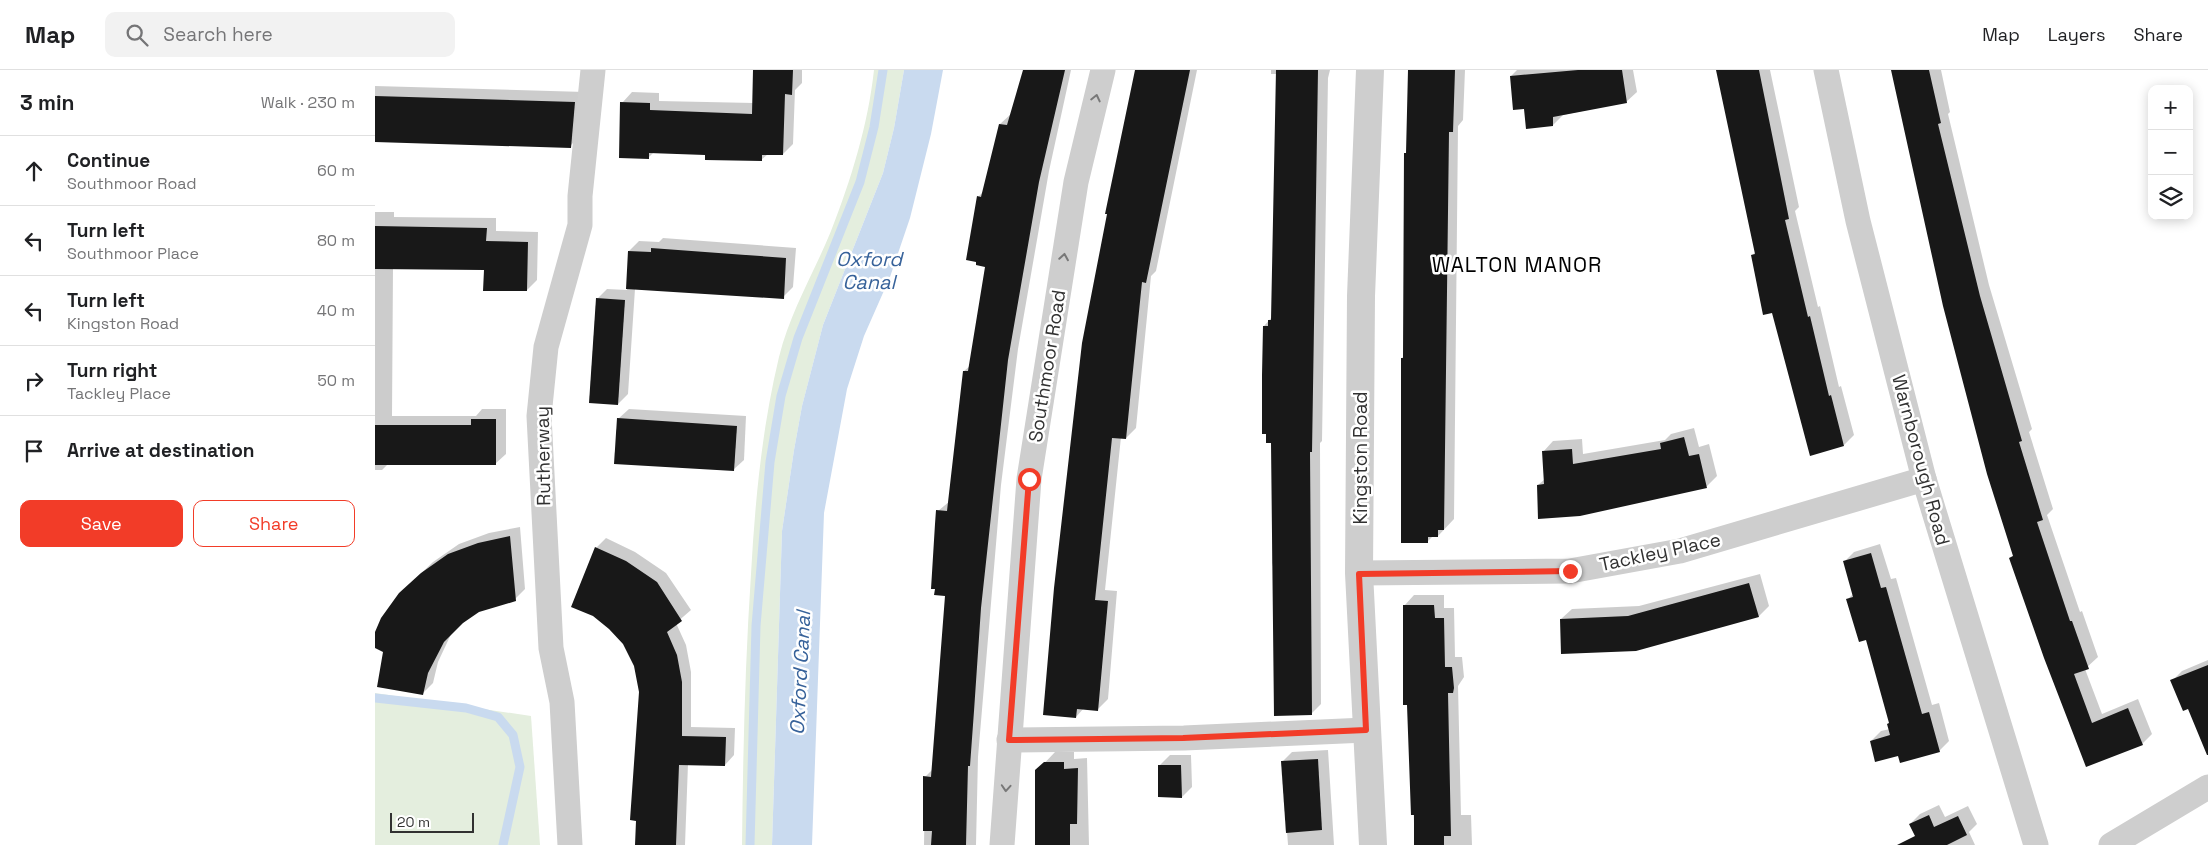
<!DOCTYPE html>
<html lang="en">
<head>
<meta charset="utf-8">
<style>
	:root { --surface:#fff; --page:#f2f2f2; --text:#202124; --muted:#757577; --line:#e0e0e0; --accent:#f23c28 }
	body { margin:0; font-family:"Space Grotesk",sans-serif; background:var(--page); color:var(--text) }
	.controls { position:absolute; right:15px; top:15px; display:grid; overflow:hidden; border-radius:10px; box-shadow:0 2px 12px #0003 }
	.controls button { width:45px; height:45px; display:grid; place-items:center; padding:0; border:0; border-bottom:1px solid var(--line); background:var(--surface); color:var(--text); font:25px sans-serif }
	.scale { position:absolute; left:15px; bottom:12px; width:84px; box-sizing:border-box; padding-left:5px; border:2px solid #313131; border-top:0; font-size:14px; line-height:18px; white-space:nowrap; color:#313131; -webkit-text-stroke:4px #fff; paint-order:stroke }
	.stop { position:absolute; width:15px; height:15px; margin:-11px; border:4px solid #f23c28; border-radius:50%; background:#fff }
	.stop.end { background:#f23c28; border-color:#fff; box-shadow:0 1px 5px #0008 }
	.list { margin:0; padding:0; list-style:none }
	h2 { display:flex; justify-content:space-between; align-items:center; height:65px; margin:0; padding:0 20px; font-size:21px }
	h2 small { font-size:16px; font-weight:400; color:var(--muted) }
	.list li { display:grid; grid-template-columns:32px 1fr auto; gap:15px; align-items:center; box-sizing:border-box; height:70px; padding:0 20px; border-top:1px solid var(--line) }
	.list b { display:block; font-size:19px; white-space:nowrap }
	.list p { margin:0; font-size:16px; white-space:nowrap; color:var(--muted) }
	.list em { font-size:16px; font-style:normal; color:var(--muted) }
	.actions { display:flex; gap:10px; padding:15px 20px }
	.actions a { flex:1; padding:11px 0; border:1px solid var(--accent); border-radius:10px; text-align:center; font-size:18px; color:var(--accent) }
	.actions .main { background:var(--accent); color:#fff }
	.icon { flex:none; width:28px; height:28px; fill:none; stroke:currentColor; stroke-width:2; stroke-linecap:round; stroke-linejoin:round }
	.map { position:relative; flex:none; width:1833px; height:775px; overflow:hidden }
	header { display:flex; align-items:center; gap:30px; box-sizing:border-box; height:70px; padding:0 25px; background:var(--surface); border-bottom:1px solid var(--line) }
	header strong { font-size:24px }
	nav { display:flex; gap:28px; margin-inline-start:auto; font-size:18px }
	.search { width:350px; height:45px; background:var(--page); display:flex; align-items:center; gap:12px; box-sizing:border-box; padding:0 18px; border-radius:10px; color:var(--muted); font-size:19px }
	main { display:flex }
	aside { flex:1; background:var(--surface) }
	.map>svg:first-child { display:block }
	.green { fill:#e4eede }
	.water { fill:#c9daef }
	.shadow { fill:#0003 }
	.lines { fill:none; stroke-linecap:round; stroke-linejoin:round }
	.stream { stroke:#c9daef; stroke-width:9 }
	.building { fill:#181818 }
	.minor { stroke:#cecece; stroke-width:25 }
	.tertiary { stroke:#cecece; stroke-width:28 }
	.oneway { stroke:#787878 }
	.route { stroke:#f23c28; stroke-width:6 }
	.labels { text-anchor:middle; dominant-baseline:central; stroke-width:5; stroke-linejoin:round; paint-order:stroke }
	.street-label { font-size:19px; fill:#313131; stroke:#fff }
	.water-label { font-size:20px; font-style:italic; fill:#37629a; stroke:#fff }
	.quarter-label { font-size:21px; letter-spacing:1px; fill:#000; stroke:#fff }
</style>
</head>
<body>
<header>
<strong>Map</strong>
<div class="search"><svg class="icon" aria-label="search" viewBox="0 0 24 24"><circle cx="10" cy="10" r="6"/><path d="M15 15l6 6"/></svg>Search here</div>
<nav><a>Map</a><a>Layers</a><a>Share</a></nav>
</header>
<main>
<aside>
<h2>3 min<small>Walk · 230 m</small></h2>
<ul class="list">
<li><svg class="icon" aria-label="ahead" viewBox="0 0 24 24"><path d="M12 20V5M6 11l6-6 6 6"/></svg><div><b>Continue</b><p>Southmoor Road</p></div><em>60 m</em></li>
<li><svg class="icon" aria-label="left" viewBox="0 0 24 24"><path d="M17 20v-9H6M10 6l-5 5 5 5"/></svg><div><b>Turn left</b><p>Southmoor Place</p></div><em>80 m</em></li>
<li><svg class="icon" aria-label="left" viewBox="0 0 24 24"><path d="M17 20v-9H6M10 6l-5 5 5 5"/></svg><div><b>Turn left</b><p>Kingston Road</p></div><em>40 m</em></li>
<li><svg class="icon" aria-label="right" viewBox="0 0 24 24"><path d="M7 20v-9h11M14 6l5 5-5 5"/></svg><div><b>Turn right</b><p>Tackley Place</p></div><em>50 m</em></li>
<li><svg class="icon" aria-label="arrive" viewBox="0 0 24 24"><path d="M6 21V4h12l-3 4 3 4H6"/></svg><div><b>Arrive at destination</b></div></li>
</ul>
<div class="actions"><a class="main">Save</a><a>Share</a></div>
</aside>
<div class="map">
<svg width="1833" height="775" viewBox="0 0 1833 775">
	<rect width="100%" height="100%" fill="#fff"/>
	<g class="green">
		<path d="M499,0h30l-10,58 -11,45 -60,152 -21,81 -8,44 -12,81 -10,314h-30c1,-91 3,-181 9,-271 4,-73 11,-146 28,-217 11,-45 35,-84 52,-126 20,-51 37,-106 43,-161z"/>
		<polygon points="0,623 156,646 165,775 0,775"/>
	</g>
	<polygon class="water" points="529,0 568,0 556,64 535,148 515,207 489,266 472,319 449,443 437,775 397,775 407,461 419,380 427,336 448,255 508,103 519,58"/>
	<g class="shadow">
		<polygon points="379,0 427,0 427,13 420,20 418,74 408,84 393,84 386,90 331,84 279,82 273,88 247,33 257,22 284,23 284,31 379,33"/>
		<polygon points="649,0 696,0 674,101 643,279 626,415 603,687 601,775 549,775 550,707 558,699 571,525 563,441 575,431 589,301 596,295 611,196 603,127 609,121 625,54 636,44"/>
		<polygon points="762,0 822,0 781,201 776,206 761,358 751,368 746,367 730,520 742,521 733,629 722,640 709,638 701,647"/>
		<polygon points="896,0 955,0 953,8 947,371 945,373 946,634 936,644 897,493 897,371 889,256 897,247 902,4 896,4"/>
		<polygon points="1035,0 1090,0 1088,50 1083,56 1079,449 1063,466 1058,466 1052,472 1027,288 1029,286"/>
		<polygon points="1142,0 1258,0 1262,22 1251,32 1188,45 1178,55 1150,38 1136,6"/>
		<polygon points="1342,0 1395,0 1424,137 1420,141 1443,237 1445,236 1464,317 1466,316 1479,365 1469,375 1398,241 1377,185 1381,182"/>
		<polygon points="1517,0 1566,0 1575,42 1573,44 1614,215 1657,359 1654,362 1678,439 1672,445 1705,542 1707,541 1723,587 1710,599 1727,644 1763,629 1777,664 1767,674 1712,696 1636,488 1639,485"/>
		<polygon points="0,16 210,22 205,66 195,76 0,70"/>
		<polygon points="0,142 19,142 19,147 121,148 121,161 163,162 162,210 152,220 110,199 18,198 17,346 101,346 107,339 131,339 131,384 120,394 13,394 7,400 0,400"/>
		<polygon points="288,168 421,178 418,217 408,227 260,219 253,324 243,334 222,229 232,219 252,220 254,181 264,171 284,172"/>
		<polygon points="254,339 371,346 369,390 358,400 243,349"/>
		<polygon points="1319,358 1324,377 1334,374 1342,406 1332,416 1163,415 1170,409 1168,382 1178,371 1207,369 1208,384 1290,370 1296,364"/>
		<polygon points="145,457 150,519 140,529 104,541 78,560 63,592 58,613 47,624 10,581 0,577 0,566 36,513 58,492 84,474 114,463"/>
		<polygon points="231,468 260,482 291,503 316,540 301,553 311,575 316,602 316,657 360,658 359,685 350,695 313,694 310,775 261,775 265,622 260,595 221,478"/>
		<polygon points="1505,474 1516,509 1521,508 1557,635 1564,633 1574,671 1564,681 1524,684 1496,671 1506,661 1515,659 1515,653 1492,569 1473,529 1478,524 1469,492 1479,482"/>
		<polygon points="1385,504 1394,536 1384,546 1260,580 1186,549 1197,539 1264,536"/>
		<polygon points="1039,525 1069,525 1069,538 1079,538 1080,587 1087,587 1089,607 1083,616 1086,745 1096,745 1097,775 1040,775 1029,536"/>
		<polygon points="1833,590 1833,641 1797,611 1807,601"/>
		<polygon points="953,680 959,775 913,775 907,692 917,682"/>
		<polygon points="680,682 699,682 699,689 712,688 714,775 661,775 662,701"/>
		<polygon points="795,685 816,685 817,717 807,727 784,696"/>
		<polygon points="1564,735 1570,747 1593,736 1602,754 1594,762 1600,775 1545,775 1535,754 1545,744"/>
	</g>
	<g class="lines">
		<g class="stream">
			<polyline points="0,628 91,638 123,647 138,665 145,697 128,775"/>
			<polyline points="375,775 381,556 395,392 406,326 423,268 485,112 499,57 508,0"/>
		</g>
	</g>
	<g class="building">
		<polygon points="378,0 418,0 417,25 410,24 408,85 387,85 387,91 330,90 330,85 274,83 274,89 244,88 245,32 275,33 275,40 377,44"/>
		<polygon points="648,0 690,0 664,112 633,290 606,538 599,641 595,696 593,696 591,775 556,775 557,761 548,761 548,706 556,707 570,526 559,525 560,519 556,519 560,454 561,440 572,441 588,301 593,301 610,197 601,195 601,192 591,190 602,126 606,127 624,54 632,55"/>
		<polygon points="760,0 815,0 771,213 767,212 751,369 737,368 720,530 733,531 723,641 702,639 701,648 668,645 679,518 707,273 732,144 730,144"/>
		<polygon points="901,0 943,0 937,382 935,382 937,645 899,646 896,373 891,373 891,364 887,364 887,305 888,256 893,256 893,250 896,250"/>
		<polygon points="1033,0 1080,0 1078,62 1074,62 1069,460 1063,460 1063,467 1053,467 1053,473 1026,473 1026,288 1028,288 1029,83 1031,83"/>
		<polygon points="1203,0 1247,0 1252,33 1178,47 1178,56 1151,59 1149,39 1138,40 1135,6"/>
		<polygon points="1341,0 1384,0 1414,149 1410,150 1433,247 1435,246 1454,326 1456,325 1469,376 1435,386 1397,243 1388,245 1376,185 1380,184"/>
		<polygon points="1516,0 1554,0 1566,53 1563,54 1605,226 1647,371 1644,372 1668,450 1662,452 1695,551 1697,551 1714,599 1699,604 1717,653 1753,638 1768,675 1711,697 1669,588 1634,488 1638,486 1612,404 1568,236"/>
		<polygon points="0,26 200,32 196,78 0,72"/>
		<polygon points="0,156 112,158 111,171 153,172 152,221 108,221 109,200 0,199"/>
		<polygon points="276,178 411,188 409,229 251,219 253,181 276,182"/>
		<polygon points="221,228 250,230 243,335 214,333"/>
		<polygon points="242,348 362,356 359,401 239,394"/>
		<polygon points="96,349 121,349 121,395 0,395 0,355 96,355"/>
		<polygon points="1309,367 1314,386 1324,384 1332,418 1205,446 1163,449 1162,415 1169,414 1167,381 1197,379 1198,394 1286,379 1285,373"/>
		<polygon points="135,466 141,531 104,542 88,553 69,572 53,603 48,625 2,617 8,582 0,578 0,562 6,548 24,523 46,503 73,484 103,473"/>
		<polygon points="220,477 251,491 282,512 307,551 292,562 302,585 307,612 307,666 351,667 350,696 304,695 301,775 260,775 261,751 255,750 264,622 259,596 248,574 234,559 218,546 196,537"/>
		<polygon points="1496,483 1506,518 1511,517 1547,644 1554,642 1565,682 1525,693 1523,686 1500,692 1495,671 1515,665 1512,654 1514,653 1491,570 1484,572 1471,529 1478,527 1468,491"/>
		<polygon points="1374,513 1384,547 1261,581 1186,584 1185,549 1253,546"/>
		<polygon points="1028,535 1059,535 1060,548 1069,548 1070,597 1077,597 1079,618 1078,623 1073,623 1076,766 1069,766 1069,775 1039,775 1039,745 1036,745 1032,635 1028,635"/>
		<polygon points="1833,595 1833,685 1832,685 1813,639 1808,641 1795,610"/>
		<polygon points="943,689 947,760 911,763 906,691"/>
		<polygon points="669,692 689,692 689,699 703,698 702,754 695,754 695,775 660,775 660,700"/>
		<polygon points="783,695 806,695 807,728 783,727"/>
		<polygon points="1554,745 1559,757 1583,746 1592,765 1572,775 1522,775 1540,766 1534,754"/>
	</g>
	<g class="lines">
		<g class="minor">
			<polyline points="1451,0 1483,151 1549,409 1661,775"/>
			<polyline points="984,503 1195,501 1305,481 1549,409"/>
			<polyline points="634,670 809,668 991,660"/>
			<polyline points="195,775 187,632 176,578 164,346 171,277 205,155 205,126 218,0"/>
			<polyline points="627,775 654,409 701,112 728,0"/>
			<polyline points="1736,775 1833,717"/>
		</g>
		<polyline class="tertiary" points="995,0 986,226 984,503 998,775"/>
	</g>
	<defs><path id="oneway-chevron" d="M-2-3.5L2.5 0L-2 3.5" fill="none" stroke-width="1.6" stroke-linecap="round" stroke-linejoin="round" transform="scale(1.25)"/></defs>
	<g class="oneway">
		<use href="#oneway-chevron" transform="translate(721 28) rotate(-77)"/>
		<use href="#oneway-chevron" transform="translate(689 187) rotate(-81)"/>
		<use href="#oneway-chevron" transform="translate(631 718) rotate(94)"/>
	</g>
	<g class="lines">
		<polyline class="route" points="654,409 634,670 808,668 991,660 984,504 1195,501"/>
	</g>
	<g class="labels">
		<g class="street-label">
			<text transform="translate(672 296) rotate(-81)">Southmoor Road</text>
			<text transform="translate(168 386) rotate(-91)">Rutherway</text>
			<text transform="translate(985 388) rotate(-90)">Kingston Road</text>
			<text transform="translate(1546 390) rotate(75)">Warnborough Road</text>
			<text transform="translate(1285 482) rotate(-12)">Tackley Place</text>
		</g>
		<g class="water-label">
			<text x="494" y="189">Oxford<tspan x="494" dy="23">Canal</tspan></text>
			<text transform="translate(425 603) rotate(-87)">Oxford Canal</text>
		</g>
		<g class="quarter-label">
			<text x="1142" y="194">WALTON MANOR</text>
		</g>
	</g>
</svg>
<div class="controls">
<button>+</button>
<button>−</button>
<button><svg class="icon" aria-label="layers" viewBox="0 0 24 24"><path d="M12 4l9 5-9 5-9-5zM3 14l9 5 9-5"/></svg></button>
</div>
<div class="scale">20 m</div>
<div class="stop" style="left:654px;top:409px"></div>
<div class="stop end" style="left:1195px;top:501px"></div>
</div>
</main>
</body>
</html>
